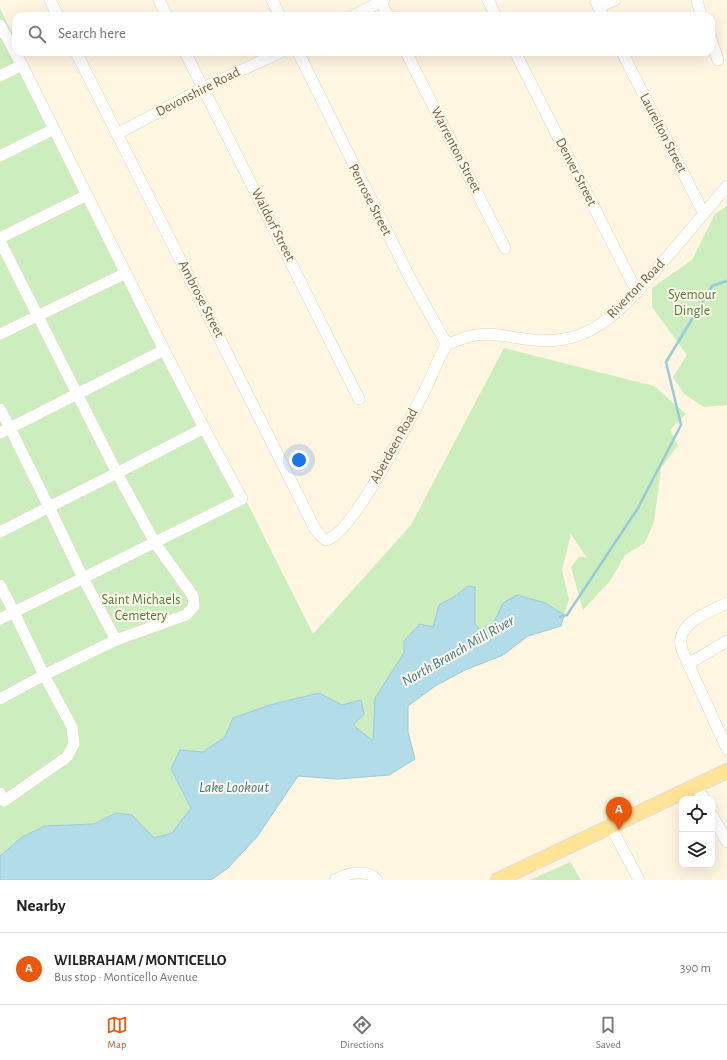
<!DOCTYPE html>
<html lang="en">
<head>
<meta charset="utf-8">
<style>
	:root { --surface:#fff; --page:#f2f2f2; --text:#202124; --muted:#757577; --line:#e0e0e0; --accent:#ea580c }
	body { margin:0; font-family:"Alegreya Sans",sans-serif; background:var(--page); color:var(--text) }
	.controls { position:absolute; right:12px; bottom:12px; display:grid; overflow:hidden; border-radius:8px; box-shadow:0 4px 16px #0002 }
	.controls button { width:36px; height:36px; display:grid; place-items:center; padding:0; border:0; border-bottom:1px solid var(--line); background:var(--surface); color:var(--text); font:20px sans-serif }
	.you { position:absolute; left:299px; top:460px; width:14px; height:14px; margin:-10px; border:3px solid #fff; border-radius:50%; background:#1a73e8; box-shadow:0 0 0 6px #1a73e833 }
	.badge { display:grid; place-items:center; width:26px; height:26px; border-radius:50%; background:var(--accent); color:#fff; font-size:13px; font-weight:700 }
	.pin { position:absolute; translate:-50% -33px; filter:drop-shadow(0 1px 2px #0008) }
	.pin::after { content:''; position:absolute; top:21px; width:14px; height:12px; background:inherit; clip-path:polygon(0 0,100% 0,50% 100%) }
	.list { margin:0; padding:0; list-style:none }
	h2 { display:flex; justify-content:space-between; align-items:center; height:52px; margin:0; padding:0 16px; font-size:17px }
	h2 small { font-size:13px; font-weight:400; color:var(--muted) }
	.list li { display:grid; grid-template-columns:26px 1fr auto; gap:12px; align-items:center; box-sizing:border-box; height:72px; padding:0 16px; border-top:1px solid var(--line) }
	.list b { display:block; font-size:15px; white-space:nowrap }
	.list p { margin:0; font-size:13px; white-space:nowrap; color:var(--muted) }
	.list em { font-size:13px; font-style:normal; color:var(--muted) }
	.icon { flex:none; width:22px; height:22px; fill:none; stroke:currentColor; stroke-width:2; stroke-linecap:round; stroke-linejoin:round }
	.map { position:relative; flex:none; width:727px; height:880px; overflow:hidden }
	.search { position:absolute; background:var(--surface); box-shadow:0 4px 16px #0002; left:12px; right:12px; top:12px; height:44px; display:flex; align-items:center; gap:10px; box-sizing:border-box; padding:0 14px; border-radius:12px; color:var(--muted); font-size:15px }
	.sheet { height:124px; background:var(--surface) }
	nav { display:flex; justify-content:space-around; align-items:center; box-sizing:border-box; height:56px; border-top:1px solid var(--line); background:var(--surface); font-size:11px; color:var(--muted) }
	nav a { display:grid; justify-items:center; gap:2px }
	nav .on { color:var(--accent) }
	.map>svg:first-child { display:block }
	.green { fill:#ccedbe }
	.water { fill:#b3dce9; stroke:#99cadc }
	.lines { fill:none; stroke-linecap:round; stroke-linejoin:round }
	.stream { stroke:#99cadc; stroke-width:2.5 }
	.minor-casing { stroke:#e3d3bc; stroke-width:12 }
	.major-casing { stroke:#e1dbd6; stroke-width:16 }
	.minor { stroke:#fff; stroke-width:11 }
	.major { stroke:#ffe397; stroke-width:14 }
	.labels { text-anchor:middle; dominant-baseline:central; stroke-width:4; stroke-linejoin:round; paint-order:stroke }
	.street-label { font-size:14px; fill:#785d45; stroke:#fff9e9 }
	.park-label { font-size:14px; fill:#497f3c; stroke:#fff9e9 }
	.water-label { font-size:15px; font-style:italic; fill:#3d778d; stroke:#fff9e9 }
</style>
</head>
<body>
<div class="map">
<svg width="727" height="880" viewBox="0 0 727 880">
	<rect width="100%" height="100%" fill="#fef6e1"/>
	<g class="green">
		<polygon points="0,9 16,41 16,52 21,52 313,634 411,525 504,348 654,386 686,414 670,430 678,445 661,468 654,522 645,543 625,555 610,581 583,610 571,567 580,556 587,558 571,534 562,570 569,599 564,615 546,603 503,603 493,624 480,629 475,624 457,595 439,605 433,627 404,653 375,698 373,742 353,725 361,700 342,705 319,693 270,705 233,718 225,737 203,752 171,770 191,808 173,833 154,838 132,815 116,813 94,824 45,826 22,837 0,856"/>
		<polygon points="727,206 727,405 704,407 684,394 673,377 687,355 652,307 652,288 692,260 715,214"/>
		<polygon points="570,862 581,880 530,880"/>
	</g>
	<polygon class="water" points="468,586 475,587 475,624 480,629 493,624 503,603 517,595 546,603 564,615 561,626 528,636 503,655 465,670 435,686 408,706 408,732 415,759 389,775 338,779 298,776 257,837 228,868 211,880 0,880 0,856 22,837 45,826 94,824 116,813 132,815 154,838 172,833 191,808 171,769 180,750 203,752 225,737 233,718 270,705 319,693 342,705 361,700 364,714 353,725 373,741 375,698 404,653 404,641 420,624 433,627 439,605 457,595"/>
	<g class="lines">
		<polyline class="stream" points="560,617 567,615 638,508 681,425 666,362 712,286 727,281"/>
		<defs>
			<g id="minor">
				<polyline points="50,0 58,16"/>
				<polyline points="159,0 167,16"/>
				<polyline points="272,0 280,16"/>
				<polyline points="380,0 388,16"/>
				<polyline points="488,0 496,16"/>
				<polyline points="595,0 603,16"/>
				<polyline points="697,0 701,16"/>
				<polyline points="599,7 615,0"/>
				<polyline points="353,16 384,0"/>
				<polyline points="0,25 22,65 0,76"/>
				<polyline points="711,39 718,60"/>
				<path d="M76,52l239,477 6,7 5,4c26,-4 87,-127 101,-154 4,-9 15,-36 20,-41 4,-3 9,-4 14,-6 28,-10 46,-1 74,1 15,2 30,0 45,-5 37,-15 61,-48 87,-78 20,-23 40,-47 60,-71"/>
				<polyline points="185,52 359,399"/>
				<polyline points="298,52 410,278 447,345"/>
				<polyline points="406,52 505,248"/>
				<polyline points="515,52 637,292"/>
				<polyline points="622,52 704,214"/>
				<polyline points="22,65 164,350 204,428"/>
				<polyline points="117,134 203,88 281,52"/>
				<polyline points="0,156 54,129"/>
				<polyline points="0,238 87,195"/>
				<polyline points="0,241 117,473 49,507 83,578 14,612 44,675 72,727 74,744 67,757 4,801 0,793"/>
				<polyline points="0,334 126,273"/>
				<polyline points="0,409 10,428 164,350"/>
				<polyline points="0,433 10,428 49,507 0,532"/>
				<polyline points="0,585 14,612 0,619"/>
				<path d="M727,603c-14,7 -43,17 -46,35 -1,3 0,8 1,12l45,99"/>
				<polyline points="688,664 727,641"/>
				<polyline points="0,699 44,675 116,640 83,578 242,499 204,428 117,473 155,543 193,596 194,606 186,615 116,640"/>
				<polyline points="696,786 704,799"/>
				<polyline points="712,815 727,842"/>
				<polyline points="611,827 639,880"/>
				<path d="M335,880c12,-7 32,-12 42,0"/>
			</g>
			<polyline id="major" points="498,880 727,771"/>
		</defs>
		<use href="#minor" class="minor-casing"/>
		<use href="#major" class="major-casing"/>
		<use href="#minor" class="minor"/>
		<use href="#major" class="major"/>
	</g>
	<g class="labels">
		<g class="street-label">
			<text transform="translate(198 92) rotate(-27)">Devonshire Road</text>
			<text transform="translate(663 133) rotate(63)">Laurelton Street</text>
			<text transform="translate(456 150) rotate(63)">Warrenton Street</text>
			<text transform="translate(576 172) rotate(63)">Denver Street</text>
			<text transform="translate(370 200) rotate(63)">Penrose Street</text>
			<text transform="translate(273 225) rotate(63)">Waldorf Street</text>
			<text transform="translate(636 289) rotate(-46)">Riverton Road</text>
			<text transform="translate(201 299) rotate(63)">Ambrose Street</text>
			<text transform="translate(394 446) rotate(-61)">Aberdeen Road</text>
		</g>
		<g class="park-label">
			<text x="692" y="295">Syemour<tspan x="692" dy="16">Dingle</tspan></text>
			<text x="141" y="600">Saint Michaels<tspan x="141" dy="16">Cemetery</tspan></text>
		</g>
		<g class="water-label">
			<text transform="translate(458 651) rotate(-30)">North Branch Mill River</text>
			<text x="234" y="787">Lake Lookout</text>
		</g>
	</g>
</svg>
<div class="controls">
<button><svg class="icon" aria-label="locate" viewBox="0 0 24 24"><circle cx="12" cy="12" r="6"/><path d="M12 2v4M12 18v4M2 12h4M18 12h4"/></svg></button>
<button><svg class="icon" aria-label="layers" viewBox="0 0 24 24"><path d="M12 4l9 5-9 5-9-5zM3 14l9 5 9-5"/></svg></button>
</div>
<div class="you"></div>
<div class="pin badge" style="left:619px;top:830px">A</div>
<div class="search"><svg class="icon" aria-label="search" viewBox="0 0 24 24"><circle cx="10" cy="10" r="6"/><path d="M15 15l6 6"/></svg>Search here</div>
</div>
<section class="sheet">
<h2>Nearby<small></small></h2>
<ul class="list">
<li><span class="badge">A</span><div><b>WILBRAHAM / MONTICELLO</b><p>Bus stop · Monticello Avenue</p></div><em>390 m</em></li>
</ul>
</section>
<nav>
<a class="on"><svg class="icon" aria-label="map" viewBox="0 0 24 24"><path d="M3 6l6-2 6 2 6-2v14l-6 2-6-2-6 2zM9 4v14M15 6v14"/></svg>Map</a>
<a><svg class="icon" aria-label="directions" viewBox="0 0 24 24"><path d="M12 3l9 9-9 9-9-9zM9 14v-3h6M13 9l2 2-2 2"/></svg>Directions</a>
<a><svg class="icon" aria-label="saved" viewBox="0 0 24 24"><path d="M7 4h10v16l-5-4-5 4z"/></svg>Saved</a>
</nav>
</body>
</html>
